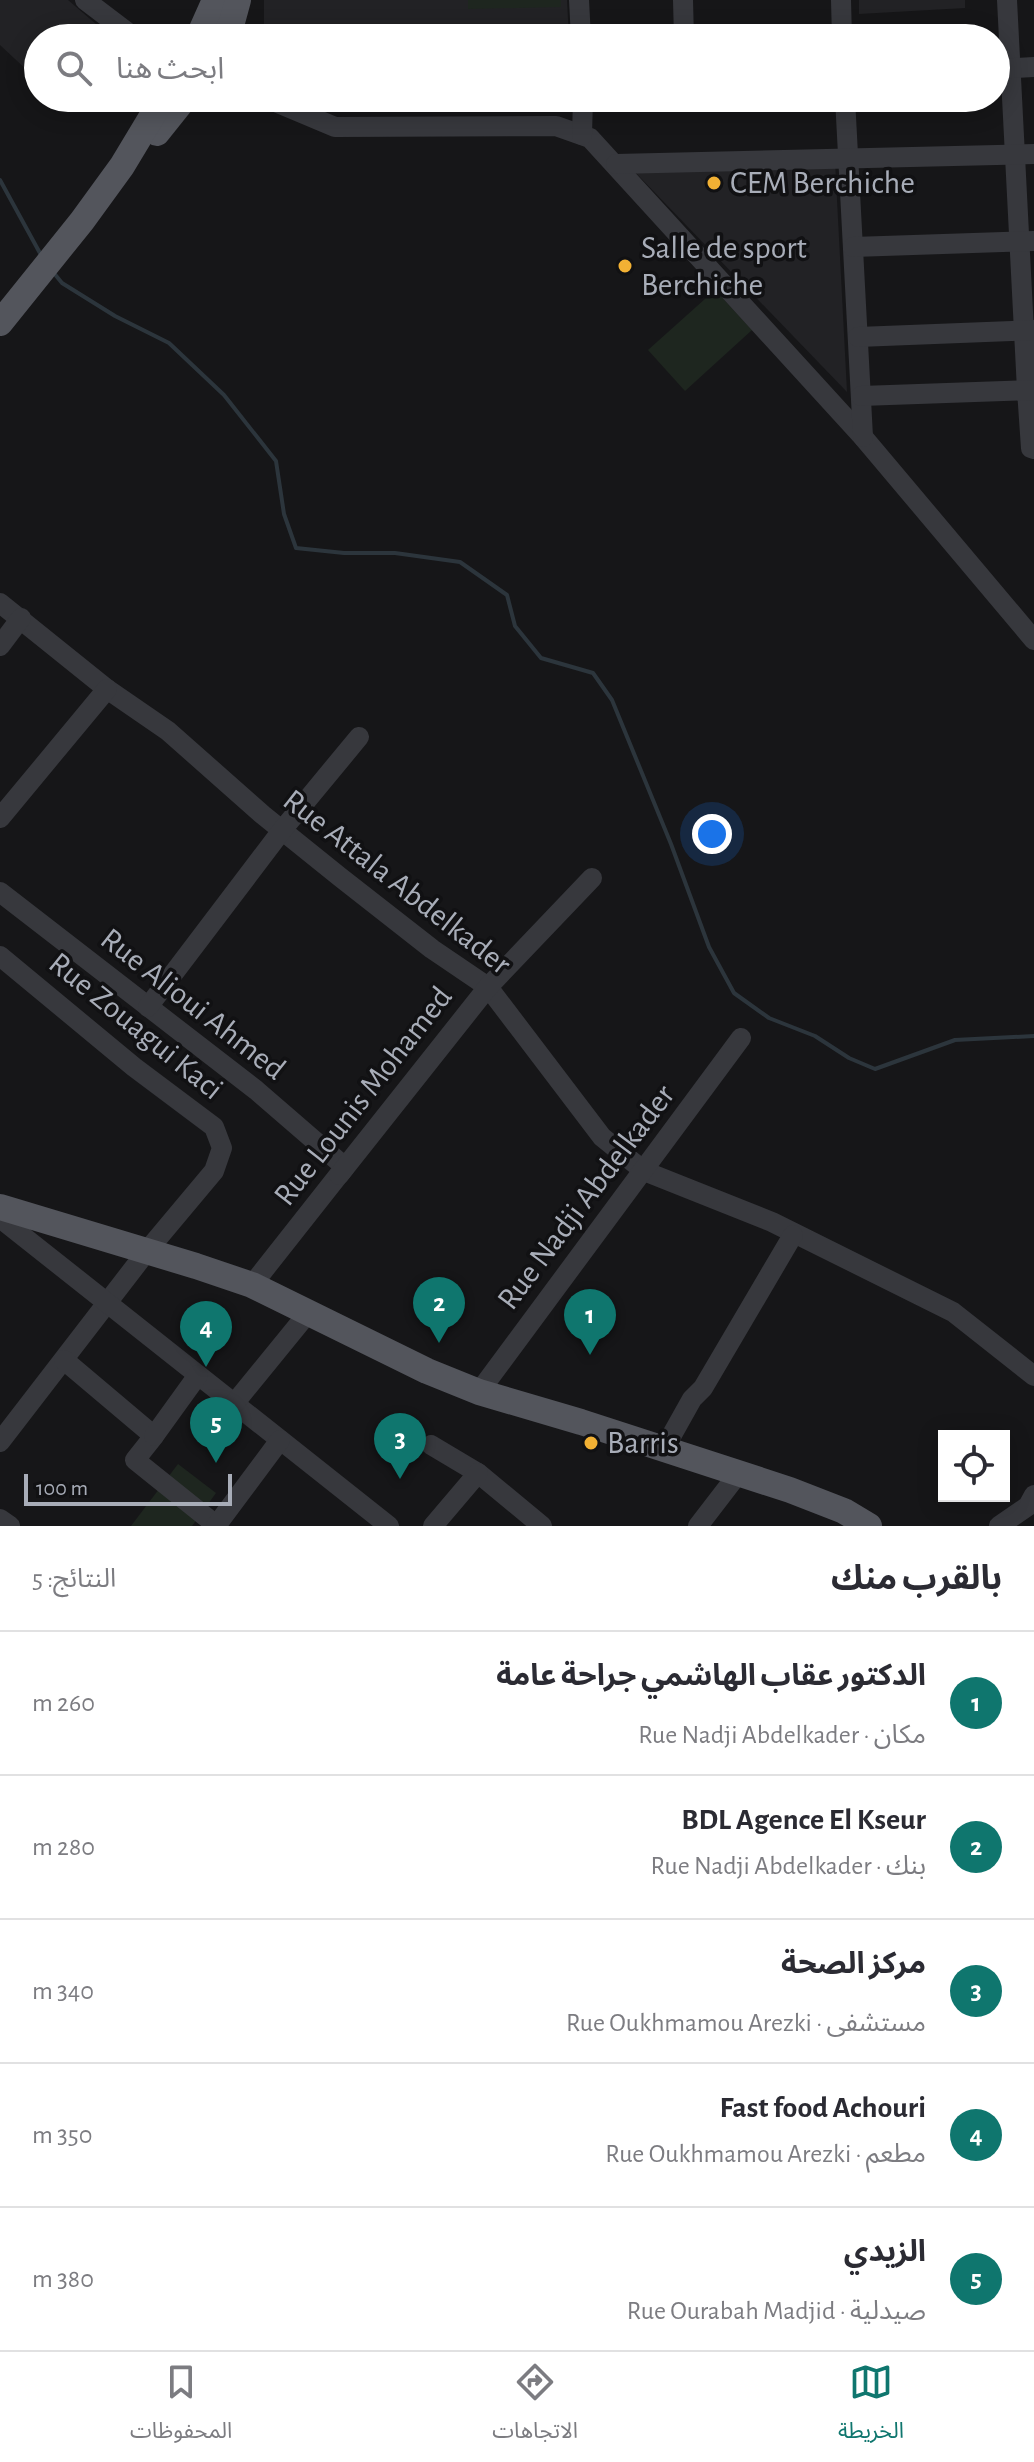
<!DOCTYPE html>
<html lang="ar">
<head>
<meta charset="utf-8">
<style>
	:root { --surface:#fff; --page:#f7f7f7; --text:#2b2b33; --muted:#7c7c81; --line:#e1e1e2; --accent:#0f766e }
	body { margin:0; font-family:"Alegreya Sans","Noto Sans Arabic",sans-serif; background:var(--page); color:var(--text); direction:rtl }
	.controls { position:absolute; right:24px; bottom:24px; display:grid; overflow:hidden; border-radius:0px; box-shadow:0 4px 20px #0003 }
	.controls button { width:72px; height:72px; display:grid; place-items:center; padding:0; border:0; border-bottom:2px solid var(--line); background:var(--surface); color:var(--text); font:40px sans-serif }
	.scale { position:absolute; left:24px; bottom:20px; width:208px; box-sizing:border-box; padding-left:8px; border:4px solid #a8adb8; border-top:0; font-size:22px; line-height:28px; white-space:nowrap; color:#a8adb8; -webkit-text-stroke:6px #111113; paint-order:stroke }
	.you { position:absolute; left:712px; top:834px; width:28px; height:28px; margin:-20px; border:6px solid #fff; border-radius:50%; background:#1a73e8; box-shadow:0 0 0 12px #1a73e833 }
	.badge { display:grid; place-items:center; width:52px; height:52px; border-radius:50%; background:var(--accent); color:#fff; font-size:26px; font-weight:700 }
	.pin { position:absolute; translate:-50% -66px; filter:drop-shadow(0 2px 4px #0008) }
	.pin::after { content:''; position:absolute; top:42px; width:28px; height:24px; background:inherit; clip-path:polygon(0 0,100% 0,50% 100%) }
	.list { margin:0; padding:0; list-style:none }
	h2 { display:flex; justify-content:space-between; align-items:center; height:104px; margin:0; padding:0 32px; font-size:34px }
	h2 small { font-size:26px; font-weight:400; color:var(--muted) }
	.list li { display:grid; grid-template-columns:52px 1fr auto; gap:24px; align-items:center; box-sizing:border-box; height:144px; padding:0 32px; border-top:2px solid var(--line) }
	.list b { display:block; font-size:30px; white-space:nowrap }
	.list p { margin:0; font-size:26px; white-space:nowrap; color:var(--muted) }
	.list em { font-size:26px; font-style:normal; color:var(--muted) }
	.icon { flex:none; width:44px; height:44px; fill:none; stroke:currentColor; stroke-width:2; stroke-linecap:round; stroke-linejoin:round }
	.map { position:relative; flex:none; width:1034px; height:1526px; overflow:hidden; direction:ltr }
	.search { position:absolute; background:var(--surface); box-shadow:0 4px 20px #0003; left:24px; right:24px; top:24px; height:88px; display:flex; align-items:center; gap:20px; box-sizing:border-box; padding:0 28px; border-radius:44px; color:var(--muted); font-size:30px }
	.sheet { height:824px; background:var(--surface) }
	nav { display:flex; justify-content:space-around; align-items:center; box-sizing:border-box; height:112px; border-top:2px solid var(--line); background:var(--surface); font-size:22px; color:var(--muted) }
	nav a { display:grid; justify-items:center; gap:4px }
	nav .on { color:var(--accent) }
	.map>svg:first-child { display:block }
	.built { fill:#222225 }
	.green { fill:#1e261f }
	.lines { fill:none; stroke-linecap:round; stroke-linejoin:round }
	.stream { stroke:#2c353c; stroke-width:4 }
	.minor { stroke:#37383d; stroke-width:20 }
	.major { stroke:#53555c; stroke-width:26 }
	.poi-dot { fill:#f2b134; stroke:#111113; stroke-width:3 }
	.labels { text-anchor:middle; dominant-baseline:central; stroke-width:7; stroke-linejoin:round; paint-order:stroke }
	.poi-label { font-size:32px; fill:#a8adb8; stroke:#111113; text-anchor:start }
	.street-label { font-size:32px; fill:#a8adb8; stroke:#111113 }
</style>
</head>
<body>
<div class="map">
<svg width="1034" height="1526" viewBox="0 0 1034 1526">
	<rect width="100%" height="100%" fill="#161618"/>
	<g class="built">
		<polygon points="0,0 68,0 104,31 92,38 38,38 38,68 30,73 0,45"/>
		<polygon points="264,0 567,0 569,38 264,38"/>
		<polygon points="859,0 965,0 965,8 859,14"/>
		<polygon points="346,98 571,98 359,107"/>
		<polygon points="835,161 847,392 634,171"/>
	</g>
	<g class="green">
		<polygon points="468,0 561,0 561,7 468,9"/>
		<polygon points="715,290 752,330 685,391 648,350"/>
		<polygon points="178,1464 216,1493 192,1526 131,1526"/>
	</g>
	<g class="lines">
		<g class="stream">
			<polyline points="0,180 41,255"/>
			<polyline points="53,272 62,283 115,316 169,343 224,395 276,461 284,514 296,548 344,553 395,553 460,562 507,595 515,626 541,658 593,673 612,700 671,844 709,947 734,993 769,1018 815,1036 849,1058 875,1069 955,1040 1034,1036"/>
		</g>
		<g class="minor">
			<polyline points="85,0 135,38"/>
			<polyline points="579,0 581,38"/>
			<polyline points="683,0 684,38"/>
			<polyline points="841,0 842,38"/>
			<polyline points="1007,0 1027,390 1031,448 1034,449"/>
			<polyline points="996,69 1034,67"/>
			<polyline points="266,98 335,127 556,126 590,138 863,437 1034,640"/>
			<polyline points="845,98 863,437"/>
			<polyline points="582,135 583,98"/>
			<polyline points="616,164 1034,154"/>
			<polyline points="853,247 1034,241"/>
			<polyline points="858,337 1034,330"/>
			<polyline points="861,396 1034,390"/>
			<polyline points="0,603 107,689 168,731 263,815 340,877 432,949 488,987 602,1137 644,1171 772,1222 953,1312 1034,1376"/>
			<polyline points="0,646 21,618"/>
			<polyline points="0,818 107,689"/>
			<polyline points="0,892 256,1090 345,1167 252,1285"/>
			<polyline points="0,956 134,1067 214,1127 222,1148 214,1171 147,1251 0,1442"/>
			<polyline points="148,1007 283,829 359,737"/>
			<polyline points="339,1175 488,987 592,878"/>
			<polyline points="0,1218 389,1526"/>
			<polyline points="64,1360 154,1436 135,1460 216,1525"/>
			<polyline points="479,1392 741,1038"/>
			<polyline points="233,1405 308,1313"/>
			<polyline points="154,1436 198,1375"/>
			<polyline points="431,1445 478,1473 542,1526"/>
			<polyline points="664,1449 692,1399 703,1388 793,1235"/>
			<polyline points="0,1519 10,1526"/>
			<polyline points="216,1526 280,1440"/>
			<polyline points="433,1526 478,1473"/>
			<polyline points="698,1526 738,1474"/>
			<polyline points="999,1526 1028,1506 1034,1495"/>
		</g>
		<g class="major">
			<polyline points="198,38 215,0"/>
			<polyline points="224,38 232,22 238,0"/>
			<polyline points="157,133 185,98"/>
			<polyline points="0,323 82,221 122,166 163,98"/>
			<polyline points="0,1207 196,1266 252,1285 427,1371 479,1392 581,1422 790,1490 844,1511 869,1526"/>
		</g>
	</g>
	<g class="poi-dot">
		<circle cx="714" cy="183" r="8"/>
		<circle cx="625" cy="266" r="8"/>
		<circle cx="591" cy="1443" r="8"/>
	</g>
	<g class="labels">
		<g class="poi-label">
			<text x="730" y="183">CEM Berchiche</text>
			<text x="641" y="248">Salle de sport<tspan x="641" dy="37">Berchiche</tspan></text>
			<text x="607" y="1443">Barris</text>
		</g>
		<g class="street-label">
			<text transform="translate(397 882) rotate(38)">Rue Attala Abdelkader</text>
			<text transform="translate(193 1004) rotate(38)">Rue Alioui Ahmed</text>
			<text transform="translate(136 1026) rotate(39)">Rue Zouagui Kaci</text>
			<text transform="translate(363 1096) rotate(-52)">Rue Lounis Mohamed</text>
			<text transform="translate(586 1197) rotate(-53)">Rue Nadji Abdelkader</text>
		</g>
	</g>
</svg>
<div class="controls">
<button><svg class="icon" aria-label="locate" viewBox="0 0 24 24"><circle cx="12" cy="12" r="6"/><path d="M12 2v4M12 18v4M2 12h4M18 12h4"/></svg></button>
</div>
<div class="scale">100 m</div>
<div class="you"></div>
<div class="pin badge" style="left:590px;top:1355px">1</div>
<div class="pin badge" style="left:439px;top:1343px">2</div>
<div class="pin badge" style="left:400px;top:1479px">3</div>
<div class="pin badge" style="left:206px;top:1367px">4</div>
<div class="pin badge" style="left:216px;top:1463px">5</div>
<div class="search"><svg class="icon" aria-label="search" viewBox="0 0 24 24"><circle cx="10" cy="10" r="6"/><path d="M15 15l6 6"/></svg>ابحث هنا</div>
</div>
<section class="sheet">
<h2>بالقرب منك<small>النتائج: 5</small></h2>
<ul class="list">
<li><span class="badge">1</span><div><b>الدكتور عقاب الهاشمي جراحة عامة</b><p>مكان · Rue Nadji Abdelkader</p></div><em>260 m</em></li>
<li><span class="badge">2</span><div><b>BDL Agence El Kseur</b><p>بنك · Rue Nadji Abdelkader</p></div><em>280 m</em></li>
<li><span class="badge">3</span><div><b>مركز الصحة</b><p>مستشفى · Rue Oukhmamou Arezki</p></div><em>340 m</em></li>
<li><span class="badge">4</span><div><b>Fast food Achouri</b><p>مطعم · Rue Oukhmamou Arezki</p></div><em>350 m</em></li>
<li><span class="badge">5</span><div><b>الزيدي</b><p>صيدلية · Rue Ourabah Madjid</p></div><em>380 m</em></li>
</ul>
</section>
<nav>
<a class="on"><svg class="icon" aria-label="map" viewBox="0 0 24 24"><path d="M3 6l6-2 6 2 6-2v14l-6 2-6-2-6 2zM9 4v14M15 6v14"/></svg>الخريطة</a>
<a><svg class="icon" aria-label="directions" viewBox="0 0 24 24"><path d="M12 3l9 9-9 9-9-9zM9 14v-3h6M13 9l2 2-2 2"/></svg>الاتجاهات</a>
<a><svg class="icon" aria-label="saved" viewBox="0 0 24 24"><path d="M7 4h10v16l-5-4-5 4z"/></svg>المحفوظات</a>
</nav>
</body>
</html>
